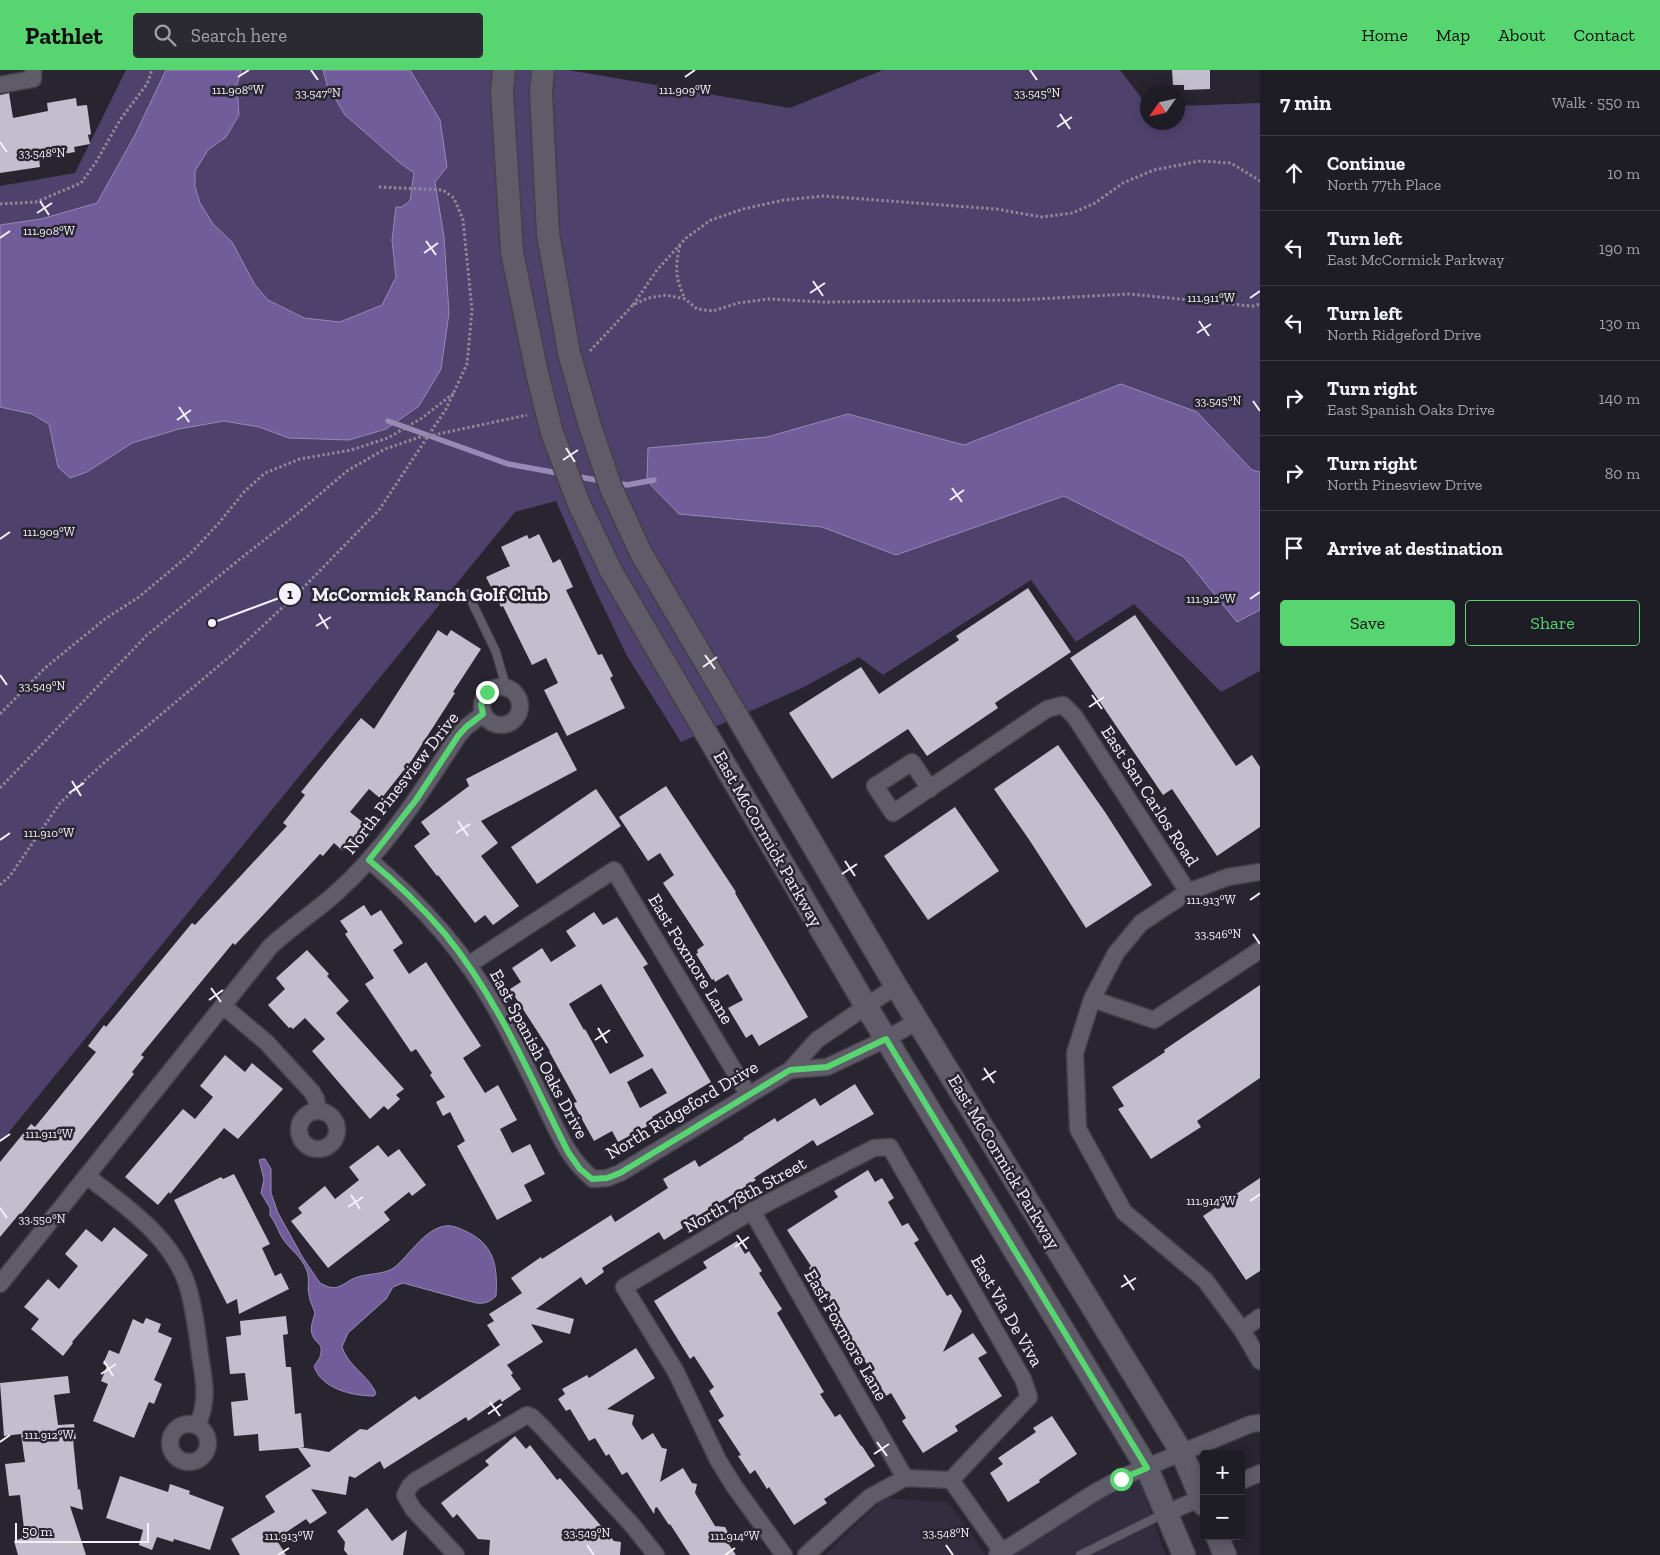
<!DOCTYPE html>
<html lang="en">
<head>
<meta charset="utf-8">
<style>
	:root { --surface:#1e1c25; --page:#2b2932; --text:#f1f3f6; --muted:#a1a1a7; --line:#3c3a42; --accent:#57d570 }
	body { margin:0; font-family:"Zilla Slab",serif; background:var(--page); color:var(--text) }
	.controls { position:absolute; right:15px; bottom:15px; display:grid; overflow:hidden; border-radius:5px; box-shadow:0 2px 12px #0003 }
	.controls button { width:45px; height:45px; display:grid; place-items:center; padding:0; border:0; border-bottom:1px solid var(--line); background:var(--surface); color:var(--text); font:25px sans-serif }
	.compass { position:absolute; left:1140px; top:15px; width:45px; height:45px; border-radius:50%; background:var(--surface); box-shadow:0 2px 12px #0003; rotate:236deg }
	.scale { position:absolute; left:15px; bottom:12px; width:134px; box-sizing:border-box; padding-left:5px; border:2px solid #f4f1fa; border-top:0; font-size:14px; line-height:18px; white-space:nowrap; color:#f4f1fa; -webkit-text-stroke:4px #282531; paint-order:stroke }
	.stop { position:absolute; width:15px; height:15px; margin:-11px; border:4px solid #57d570; border-radius:50%; background:#fff }
	.stop.end { background:#57d570; border-color:#fff; box-shadow:0 1px 5px #0008 }
	.list { margin:0; padding:0; list-style:none }
	h2 { display:flex; justify-content:space-between; align-items:center; height:65px; margin:0; padding:0 20px; font-size:21px }
	h2 small { font-size:16px; font-weight:400; color:var(--muted) }
	.list li { display:grid; grid-template-columns:32px 1fr auto; gap:15px; align-items:center; box-sizing:border-box; height:75px; padding:0 20px; border-top:1px solid var(--line) }
	.list b { display:block; font-size:19px; white-space:nowrap }
	.list p { margin:0; font-size:16px; white-space:nowrap; color:var(--muted) }
	.list em { font-size:16px; font-style:normal; color:var(--muted) }
	.actions { display:flex; gap:10px; padding:15px 20px }
	.actions a { flex:1; padding:11px 0; border:1px solid var(--accent); border-radius:5px; text-align:center; font-size:18px; color:var(--accent) }
	.actions .main { background:var(--accent); color:#111 }
	.icon { flex:none; width:28px; height:28px; fill:none; stroke:currentColor; stroke-width:2; stroke-linecap:round; stroke-linejoin:round }
	.map { position:relative; flex:none; width:1260px; height:1485px; overflow:hidden }
	header { display:flex; align-items:center; gap:30px; box-sizing:border-box; height:70px; padding:0 25px; background:var(--accent); color:#111 }
	header strong { font-size:24px }
	nav { display:flex; gap:28px; margin-inline-start:auto; font-size:18px }
	.search { width:350px; height:45px; background:var(--page); display:flex; align-items:center; gap:12px; box-sizing:border-box; padding:0 18px; border-radius:5px; color:var(--muted); font-size:19px }
	main { display:flex }
	aside { flex:1; background:var(--surface) }
	.map>svg:first-child { display:block }
	.built { fill:#322d3f }
	.green { fill:#4e416b }
	.water { fill:#705d99; stroke:#9889b6 }
	.lines { fill:none; stroke-linecap:round; stroke-linejoin:round }
	.stream { stroke:#9889b6; stroke-width:5.5 }
	.building { fill:#c2bece; fill-rule:evenodd }
	.lane-casing { stroke:#43404a; stroke-width:10 }
	.street-casing { stroke:#43404a; stroke-width:19 }
	.secondary-casing { stroke:#43404a; stroke-width:25 }
	.path { stroke:#8d8a94; stroke-width:3; stroke-dasharray:2.5 2.5; stroke-linecap:butt }
	.lane { stroke:#5f5b69; stroke-width:8 }
	.street { stroke:#5f5b69; stroke-width:16 }
	.secondary { stroke:#5f5b69; stroke-width:22 }
	.route { stroke:#57d570; stroke-width:6 }
	.ticks { fill:none; stroke:#f4f1fa; stroke-width:2 }
	.labels { text-anchor:middle; dominant-baseline:central; stroke-width:5; stroke-linejoin:round; paint-order:stroke }
	.street-label { font-size:18px; fill:#f4f1fa; stroke:#282531 }
	.ticks-label { font-size:12px; text-anchor:middle; fill:#f4f1fa; stroke:#282531; stroke-width:5; stroke-linejoin:round; paint-order:stroke }
	.leader { fill:none; stroke:#f4f1fa; stroke-width:2 }
	.callout-dot { fill:#f4f1fa; stroke:#282531; stroke-width:2 }
	.mark-label { font-size:15px; text-anchor:middle; font-weight:bold; fill:#111 }
	.callout-label { font-size:19px; text-anchor:middle; font-weight:bold; fill:#f4f1fa; stroke:#282531; stroke-width:5; stroke-linejoin:round; paint-order:stroke }
</style>
</head>
<body>
<header>
<strong>Pathlet</strong>
<div class="search"><svg class="icon" aria-label="search" viewBox="0 0 24 24"><circle cx="10" cy="10" r="6"/><path d="M15 15l6 6"/></svg>Search here</div>
<nav><a>Home</a><a>Map</a><a>About</a><a>Contact</a></nav>
</header>
<main>
<div class="map">
<svg width="1260" height="1485" viewBox="0 0 1260 1485">
	<rect width="100%" height="100%" fill="#282531"/>
	<g class="built">
		<polygon points="1139,1408 1165,1485 997,1485"/>
		<polygon points="884,1428 948,1432 986,1485 825,1485"/>
	</g>
	<polygon class="green" points="126,0 568,0 790,38 883,0 1120,0 1147,35 1148,52 1178,52 1178,36 1260,33 1260,601 1221,622 1134,534 1076,572 1031,510 883,605 859,587 802,618 681,672 627,586 592,513 556,431 515,442 0,1073 0,116 75,103"/>
	<g class="water">
		<polygon points="166,0 241,0 237,15 239,45 226,67 208,80 195,101 195,117 200,133 213,154 232,172 255,215 268,230 304,248 340,252 382,235 396,207 392,170 396,137 402,137 410,131 414,103 400,93 345,45 327,15 323,0 410,0 440,50 447,97 435,112 444,167 449,243 441,299 419,336 386,359 349,370 289,368 259,357 224,351 179,359 132,373 87,402 70,408 58,397 49,354 32,344 0,337 0,155 41,149 97,133 135,65"/>
		<polygon points="1121,314 1197,342 1252,400 1260,402 1260,540 1237,552 1184,487 1064,426 896,485 822,457 679,444 647,411 648,378 767,367 848,344 964,375"/>
		<path d="M262,1089h3l6,10v24l7,20 25,45 17,25c5,3 12,6 18,4 6,-2 11,-7 17,-9 12,-5 30,-3 40,-11 14,-12 26,-32 43,-39 9,-4 17,-2 25,2 31,13 35,35 33,66 -6,6 -11,8 -20,7l-73,-20 -10,4 -7,12 -38,34 -6,14c6,19 26,28 34,46l-2,3c-21,0 -53,-7 -60,-30 3,-4 7,-9 7,-14 1,-6 -2,-8 -5,-11 -8,-9 -4,-18 -1,-28 -2,-6 -5,-11 -6,-18 -2,-8 1,-16 -2,-24 -6,-16 -16,-20 -24,-32 -5,-8 -7,-16 -13,-24v-7l-9,-15 3,-14 -5,-19z"/>
	</g>
	<g class="lines">
		<g class="stream">
			<polyline points="388,351 508,394 563,404"/>
			<polyline points="574,406 602,411"/>
			<polyline points="616,413 627,415 654,410"/>
		</g>
	</g>
	<g class="building">
		<polygon points="1172,0 1210,0 1210,19 1184,20 1184,15 1173,15"/>
		<polygon points="9,23 13,48 48,41 47,33 76,28 77,36 87,35 91,64 88,65 90,74 74,77 75,82 39,88 40,97 0,103 0,25"/>
		<polygon points="539,464 553,493 560,489 573,517 566,520 598,585 602,584 613,606 610,608 625,638 567,666 544,620 558,613 546,588 532,595 503,536 501,537 486,507 510,496 501,477 527,465 529,469"/>
		<polygon points="1028,518 1071,582 995,633 998,638 927,686 908,659 832,709 789,643 861,597 879,624 959,570 956,566"/>
		<polygon points="1135,545 1236,696 1252,685 1260,697 1260,757 1217,786 1172,719 1163,725 1070,588"/>
		<polygon points="438,560 447,566 451,560 481,579 453,622 455,623 412,690 381,729 369,719 350,742 365,754 343,781 334,773 323,786 320,784 235,875 233,873 141,985 144,987 132,1002 134,1004 102,1044 21,1144 20,1143 0,1167 0,1092 31,1054 35,1057 96,982 88,976 104,955 106,957 192,853 195,855 287,756 283,753 305,725 301,722 361,648 374,659"/>
		<polygon points="557,662 577,700 481,751 498,773 481,786 519,836 493,855 485,845 475,853 438,805 437,806 414,776 430,764 421,752 469,716 466,709"/>
		<polygon points="1058,675 1105,742 1152,815 1086,858 1030,771 994,719"/>
		<polygon points="666,716 736,822 735,823 808,947 759,976 752,964 746,968 728,938 743,930 728,904 715,912 714,909 712,910 696,884 698,883 697,880 704,875 663,813 674,805 660,783 648,791 619,747"/>
		<polygon points="596,719 621,756 537,814 511,777"/>
		<polygon points="955,737 999,801 928,850 884,786"/>
		<polygon points="364,835 371,846 381,840 403,873 393,880 409,904 426,892 481,976 463,988 485,1023 498,1015 517,1050 500,1059 512,1083 530,1074 545,1104 524,1115 532,1131 497,1150 457,1076 465,1071 450,1042 443,1046 436,1032 445,1027 430,1005 432,1003 416,979 411,982 365,914 374,908 345,864 348,862 340,851"/>
		<path d="M594,842l9,13 14,-8 31,47 -5,3 68,115 -59,35 3,5 -37,20 -6,-11 -18,10 -21,-38 4,-1 -28,-51h1l-40,-62 11,-7 -9,-14 30,-20 9,14 25,-16 -10,-15zM601,914l43,72 -34,18 -25,-45 -1,1 -15,-26zM652,998l15,25 -27,15 -13,-26z"/>
		<polygon points="307,880 329,904 327,906 349,931 336,943 404,1019 396,1025 400,1029 388,1040 384,1036 370,1049 312,981 325,969 305,948 293,959 291,957 289,958 268,935 285,919 276,908"/>
		<polygon points="1260,915 1260,1008 1197,1051 1201,1057 1151,1089 1118,1039 1124,1036 1112,1017 1165,982 1164,980"/>
		<polygon points="225,985 245,1002 252,993 283,1019 238,1069 224,1058 170,1124 169,1122 158,1135 125,1107 183,1039 195,1049 213,1027 200,1016"/>
		<polygon points="855,1014 874,1044 817,1076 813,1070 754,1108 756,1110 682,1156 683,1158 664,1170 659,1162 602,1198 604,1202 586,1215 581,1207 536,1239 574,1249 570,1264 531,1254 543,1272 507,1295 513,1303 511,1305 521,1319 502,1332 500,1329 468,1351 466,1347 384,1399 380,1391 355,1408 349,1406 346,1425 311,1419 327,1443 310,1454 306,1449 276,1469 286,1485 240,1485 231,1469 275,1442 265,1426 311,1396 298,1378 259,1381 258,1364 234,1366 231,1332 248,1330 245,1303 230,1304 226,1267 241,1265 240,1251 286,1246 288,1264 283,1265 286,1297 291,1297 295,1344 301,1343 304,1377 300,1377 329,1382 360,1359 367,1360 415,1326 419,1330 500,1275 487,1255 494,1251 489,1244 522,1223 511,1208 541,1187 542,1189 611,1145 615,1152 668,1118 663,1109 695,1090 699,1097 744,1069 743,1068 775,1048 777,1052 815,1028 820,1036"/>
		<polygon points="378,1075 388,1087 399,1079 426,1115 412,1126 409,1122 384,1142 390,1150 328,1198 291,1151 302,1143 298,1138 325,1116 335,1129 359,1110 349,1097"/>
		<polygon points="868,1100 875,1112 882,1108 894,1128 888,1132 902,1156 908,1153 919,1170 914,1173 947,1226 951,1224 962,1241 943,1282 973,1263 987,1283 978,1288 1002,1326 955,1356 958,1361 923,1383 902,1351 906,1348 891,1323 886,1326 809,1198 811,1196 787,1160 838,1127 834,1121"/>
		<polygon points="234,1104 270,1174 262,1178 275,1206 281,1203 289,1219 239,1244 237,1229 227,1234 174,1130 221,1107 223,1109"/>
		<polygon points="1260,1108 1260,1201 1246,1210 1203,1146"/>
		<polygon points="114,1157 148,1185 72,1272 73,1273 63,1286 31,1259 39,1249 24,1237 48,1209 59,1219 78,1196 65,1184 86,1159 102,1172"/>
		<polygon points="737,1171 745,1184 749,1181 762,1201 759,1203 782,1239 777,1243 824,1322 820,1324 835,1347 840,1344 861,1376 862,1376 875,1396 824,1429 827,1433 794,1455 769,1417 767,1419 755,1400 750,1404 738,1386 741,1385 718,1350 724,1346 709,1321 714,1317 694,1286 690,1289 654,1231 707,1198 703,1192"/>
		<polygon points="146,1248 161,1254 158,1262 172,1268 154,1310 162,1314 154,1334 149,1332 134,1368 93,1351 108,1314 101,1311 107,1296 103,1294 109,1280 119,1284 133,1249 143,1254"/>
		<polygon points="636,1278 655,1308 607,1339 634,1345 632,1354 642,1370 653,1363 662,1378 667,1379 660,1412 683,1398 692,1413 697,1414 695,1423 715,1456 725,1457 732,1470 728,1473 736,1485 690,1485 670,1454 669,1455 657,1437 655,1438 654,1444 627,1402 622,1405 609,1384 606,1386 595,1368 589,1371 570,1339 566,1341 558,1329 565,1324 562,1319 587,1305 589,1308"/>
		<polygon points="68,1306 70,1323 54,1325 58,1355 74,1354 76,1369 73,1369 78,1420 80,1419 83,1440 70,1436 86,1485 18,1485 14,1471 25,1467 20,1425 9,1426 5,1394 25,1392 21,1364 4,1366 0,1313"/>
		<polygon points="1052,1346 1077,1384 1039,1410 1040,1412 1008,1432 990,1403 1003,1394 998,1388 1036,1362 1033,1358"/>
		<polygon points="515,1366 526,1379 530,1375 557,1410 560,1408 614,1471 621,1472 620,1485 489,1485 490,1470 478,1469 457,1444 453,1448 441,1433 489,1395 485,1391"/>
		<polygon points="120,1406 168,1422 170,1414 190,1421 189,1424 224,1437 210,1480 174,1469 173,1472 157,1467 152,1480 139,1475 143,1460 106,1448"/>
		<polygon points="367,1438 392,1471 407,1460 403,1485 348,1485 344,1480 345,1472 337,1461"/>
	</g>
	<g class="lines">
		<defs>
			<g id="lane">
				<polyline points="468,524 496,582 506,617"/>
				<polyline points="1080,1485 1163,1444"/>
			</g>
			<g id="street">
				<polyline points="0,15 33,9 33,0"/>
				<circle cx="501" cy="636" r="19"/>
				<polyline points="930,719 912,692 875,716 893,743 1047,639 1063,635 1075,647 1188,822"/>
				<path d="M369,790c50,42 94,90 126,147 17,30 32,61 47,92 14,29 25,59 51,80l14,-1 13,-5 170,-103 37,-3 59,-28 32,-18"/>
				<polyline points="1260,802 1228,807 1188,822 1141,853 1116,883 1092,929 1075,983 1078,1059 1124,1142 1205,1210 1242,1260 1260,1291"/>
				<polyline points="468,895 614,800 748,1024"/>
				<polyline points="1092,929 1154,950 1260,880"/>
				<polyline points="223,936 266,972 312,1022 316,1029 318,1041"/>
				<polyline points="790,1000 817,970 896,916"/>
				<circle cx="318" cy="1060" r="19"/>
				<path d="M87,1106c39,31 83,59 100,108 7,23 10,47 13,71 4,24 9,47 -3,70"/>
				<polyline points="752,1141 905,1408"/>
				<path d="M0,1214l270,-337c21,-20 45,-35 66,-54 50,-44 86,-102 122,-157l8,-9 17,-13"/>
				<polyline points="1242,1260 1260,1247"/>
				<circle cx="189" cy="1373" r="19"/>
				<polyline points="951,1410 1002,1482"/>
				<polyline points="1241,1411 1260,1403"/>
				<polyline points="1166,1443 1204,1427"/>
				<polyline points="456,1485 413,1439 405,1425 410,1416 415,1411 527,1345 532,1347 543,1358 632,1455 656,1485"/>
				<polyline points="784,1485 734,1416 718,1390 676,1302 624,1217 752,1141 874,1078 890,1077 1023,1309 1029,1327 951,1410"/>
				<polyline points="806,1485 870,1427 905,1408 951,1410"/>
				<polyline points="997,1485 1094,1423 1125,1406 1251,1354 1260,1353"/>
			</g>
			<g id="secondary">
				<polyline points="504,0 502,22 512,182 537,303 552,363 579,434 611,501 866,936 1147,1398 1184,1485"/>
				<polyline points="543,0 541,22 548,164 569,283 590,356 611,418 641,483 896,916 1182,1383 1204,1435"/>
				<polyline points="1217,1466 1225,1485"/>
			</g>
		</defs>
		<use href="#lane" class="lane-casing"/>
		<use href="#street" class="street-casing"/>
		<use href="#secondary" class="secondary-casing"/>
		<g class="path">
			<polyline points="0,134 36,132 81,113 96,92 120,50 147,14 152,0"/>
			<path d="M680,175c-5,23 -5,32 5,54"/>
			<polyline points="633,235 657,200 686,168 711,150 743,139 784,130 823,126 996,139 1042,147 1072,143 1095,133 1123,113 1154,100 1200,91 1231,93 1260,111"/>
			<polyline points="590,281 633,235 648,228 666,225 685,229 697,239 713,241 738,233 769,229 823,232 1018,230 1129,224 1253,236 1260,234"/>
			<polyline points="0,644 45,598 105,549 139,527 189,485 218,454 244,422 265,403 300,389 351,380 388,368 422,348 454,323"/>
			<polyline points="0,718 147,565 235,493 292,448 347,401 385,379 423,366 429,366 527,345"/>
			<polyline points="0,815 10,806 60,733 106,691 235,582 300,521 379,440 446,339 467,294 472,240 463,150 454,128 443,120 379,117"/>
		</g>
		<use href="#lane" class="lane"/>
		<use href="#street" class="street"/>
		<use href="#secondary" class="secondary"/>
	</g>
	<g class="lines">
		<path class="route" d="M487,622l-6,12 2,10 -17,13 -8,9 -42,64 -47,60c28,23 53,47 76,74 53,65 86,144 123,218l12,17 12,10 15,-1 13,-5 170,-103 37,-3 59,-28 261,429 -26,11"/>
	</g>
	<path class="ticks" d="M311,0l7,10M1030,0l7,10M238,7l11,-7M685,7l10,-7M1060,44l10,15M1057,57l15,-10M0,72l7,10M40,131l9,14M37,143l15,-10M0,168l10,-7M426,171l10,14M424,183l14,-10M813,211l10,15M810,223l15,-10M1250,228l10,-7M1199,251l10,15M1197,263l14,-9M1253,331l7,10M179,337l10,15M177,350l14,-10M566,378l9,14M563,390l15,-10M952,418l10,14M950,430l14,-10M0,469l10,-7M1250,529l10,-7M319,544l9,15M316,556l15,-9M705,585l10,14M703,597l14,-10M0,605l7,10M1092,625l10,14M1089,637l15,-10M72,711l9,15M69,723l15,-10M458,751l10,15M456,763l14,-9M0,770l10,-7M845,791l10,15M842,804l15,-10M1250,830l10,-7M1253,864l7,10M211,918l10,14M209,930l14,-10M598,958l9,15M595,970l15,-10M984,998l10,15M982,1010l14,-9M0,1071l10,-7M351,1125l9,14M1250,1131l10,-7M348,1137l15,-10M0,1138l7,10M737,1165l10,14M735,1177l14,-10M1124,1205l10,15M1121,1217l15,-9M104,1291l9,15M101,1304l15,-10M490,1332l10,14M488,1344l14,-10M0,1372l10,-7M877,1372l10,14M874,1384l15,-10M587,1475l7,10M946,1475l7,10M278,1485l11,-7M725,1485l10,-7"/>
	<g class="labels">
		<g class="street-label">
			<text transform="translate(401 713) rotate(-52)">North Pinesview Drive</text>
			<text transform="translate(1150 726) rotate(57)">East San Carlos Road</text>
			<text transform="translate(768 769) rotate(60)">East McCormick Parkway</text>
			<text transform="translate(691 889) rotate(59)">East Foxmore Lane</text>
			<text transform="translate(539 984) rotate(62)">East Spanish Oaks Drive</text>
			<text transform="translate(682 1040) rotate(-31)">North Ridgeford Drive</text>
			<text transform="translate(1004 1092) rotate(59)">East McCormick Parkway</text>
			<text transform="translate(745 1125) rotate(-29)">North 78th Street</text>
			<text transform="translate(1007 1241) rotate(60)">East Via De Viva</text>
			<text transform="translate(846 1265) rotate(60)">East Foxmore Lane</text>
		</g>
	</g>
	<g class="ticks-label">
		<text x="238" y="24">111.908°W</text>
		<text x="685" y="24">111.909°W</text>
		<text x="318" y="27">33.547°N</text>
		<text x="1037" y="27">33.545°N</text>
		<text x="42" y="87">33.548°N</text>
		<text x="49" y="165">111.908°W</text>
		<text x="1211" y="232">111.911°W</text>
		<text x="1218" y="335">33.545°N</text>
		<text x="49" y="466">111.909°W</text>
		<text x="1211" y="533">111.912°W</text>
		<text x="42" y="620">33.549°N</text>
		<text x="49" y="767">111.910°W</text>
		<text x="1211" y="834">111.913°W</text>
		<text x="1218" y="868">33.546°N</text>
		<text x="49" y="1068">111.911°W</text>
		<text x="1211" y="1135">111.914°W</text>
		<text x="42" y="1153">33.550°N</text>
		<text x="49" y="1369">111.912°W</text>
		<text x="587" y="1467">33.549°N</text>
		<text x="946" y="1467">33.548°N</text>
		<text x="289" y="1470">111.913°W</text>
		<text x="735" y="1470">111.914°W</text>
	</g>
	<path class="leader" d="M212 553L290 524"/>
	<g class="callout-dot">
		<circle cx="212" cy="553" r="5"/>
		<circle cx="290" cy="524" r="12"/>
	</g>
	<g class="mark-label">
		<text x="290" y="529">1</text>
	</g>
	<g class="callout-label">
		<text x="430" y="531">McCormick Ranch Golf Club</text>
	</g>
</svg>
<div class="controls">
<button>+</button>
<button>−</button>
</div>
<svg class="compass" viewBox="-18 -18 36 36"><path d="M0-13l5 13h-10z" fill="#e53935"/><path d="M0 13l5-13h-10z" fill="#a1a1a7"/></svg>
<div class="scale">50 m</div>
<div class="stop" style="left:1121px;top:1409px"></div>
<div class="stop end" style="left:487px;top:622px"></div>
</div>
<aside>
<h2>7 min<small>Walk · 550 m</small></h2>
<ul class="list">
<li><svg class="icon" aria-label="ahead" viewBox="0 0 24 24"><path d="M12 20V5M6 11l6-6 6 6"/></svg><div><b>Continue</b><p>North 77th Place</p></div><em>10 m</em></li>
<li><svg class="icon" aria-label="left" viewBox="0 0 24 24"><path d="M17 20v-9H6M10 6l-5 5 5 5"/></svg><div><b>Turn left</b><p>East McCormick Parkway</p></div><em>190 m</em></li>
<li><svg class="icon" aria-label="left" viewBox="0 0 24 24"><path d="M17 20v-9H6M10 6l-5 5 5 5"/></svg><div><b>Turn left</b><p>North Ridgeford Drive</p></div><em>130 m</em></li>
<li><svg class="icon" aria-label="right" viewBox="0 0 24 24"><path d="M7 20v-9h11M14 6l5 5-5 5"/></svg><div><b>Turn right</b><p>East Spanish Oaks Drive</p></div><em>140 m</em></li>
<li><svg class="icon" aria-label="right" viewBox="0 0 24 24"><path d="M7 20v-9h11M14 6l5 5-5 5"/></svg><div><b>Turn right</b><p>North Pinesview Drive</p></div><em>80 m</em></li>
<li><svg class="icon" aria-label="arrive" viewBox="0 0 24 24"><path d="M6 21V4h12l-3 4 3 4H6"/></svg><div><b>Arrive at destination</b></div></li>
</ul>
<div class="actions"><a class="main">Save</a><a>Share</a></div>
</aside>
</main>
</body>
</html>
